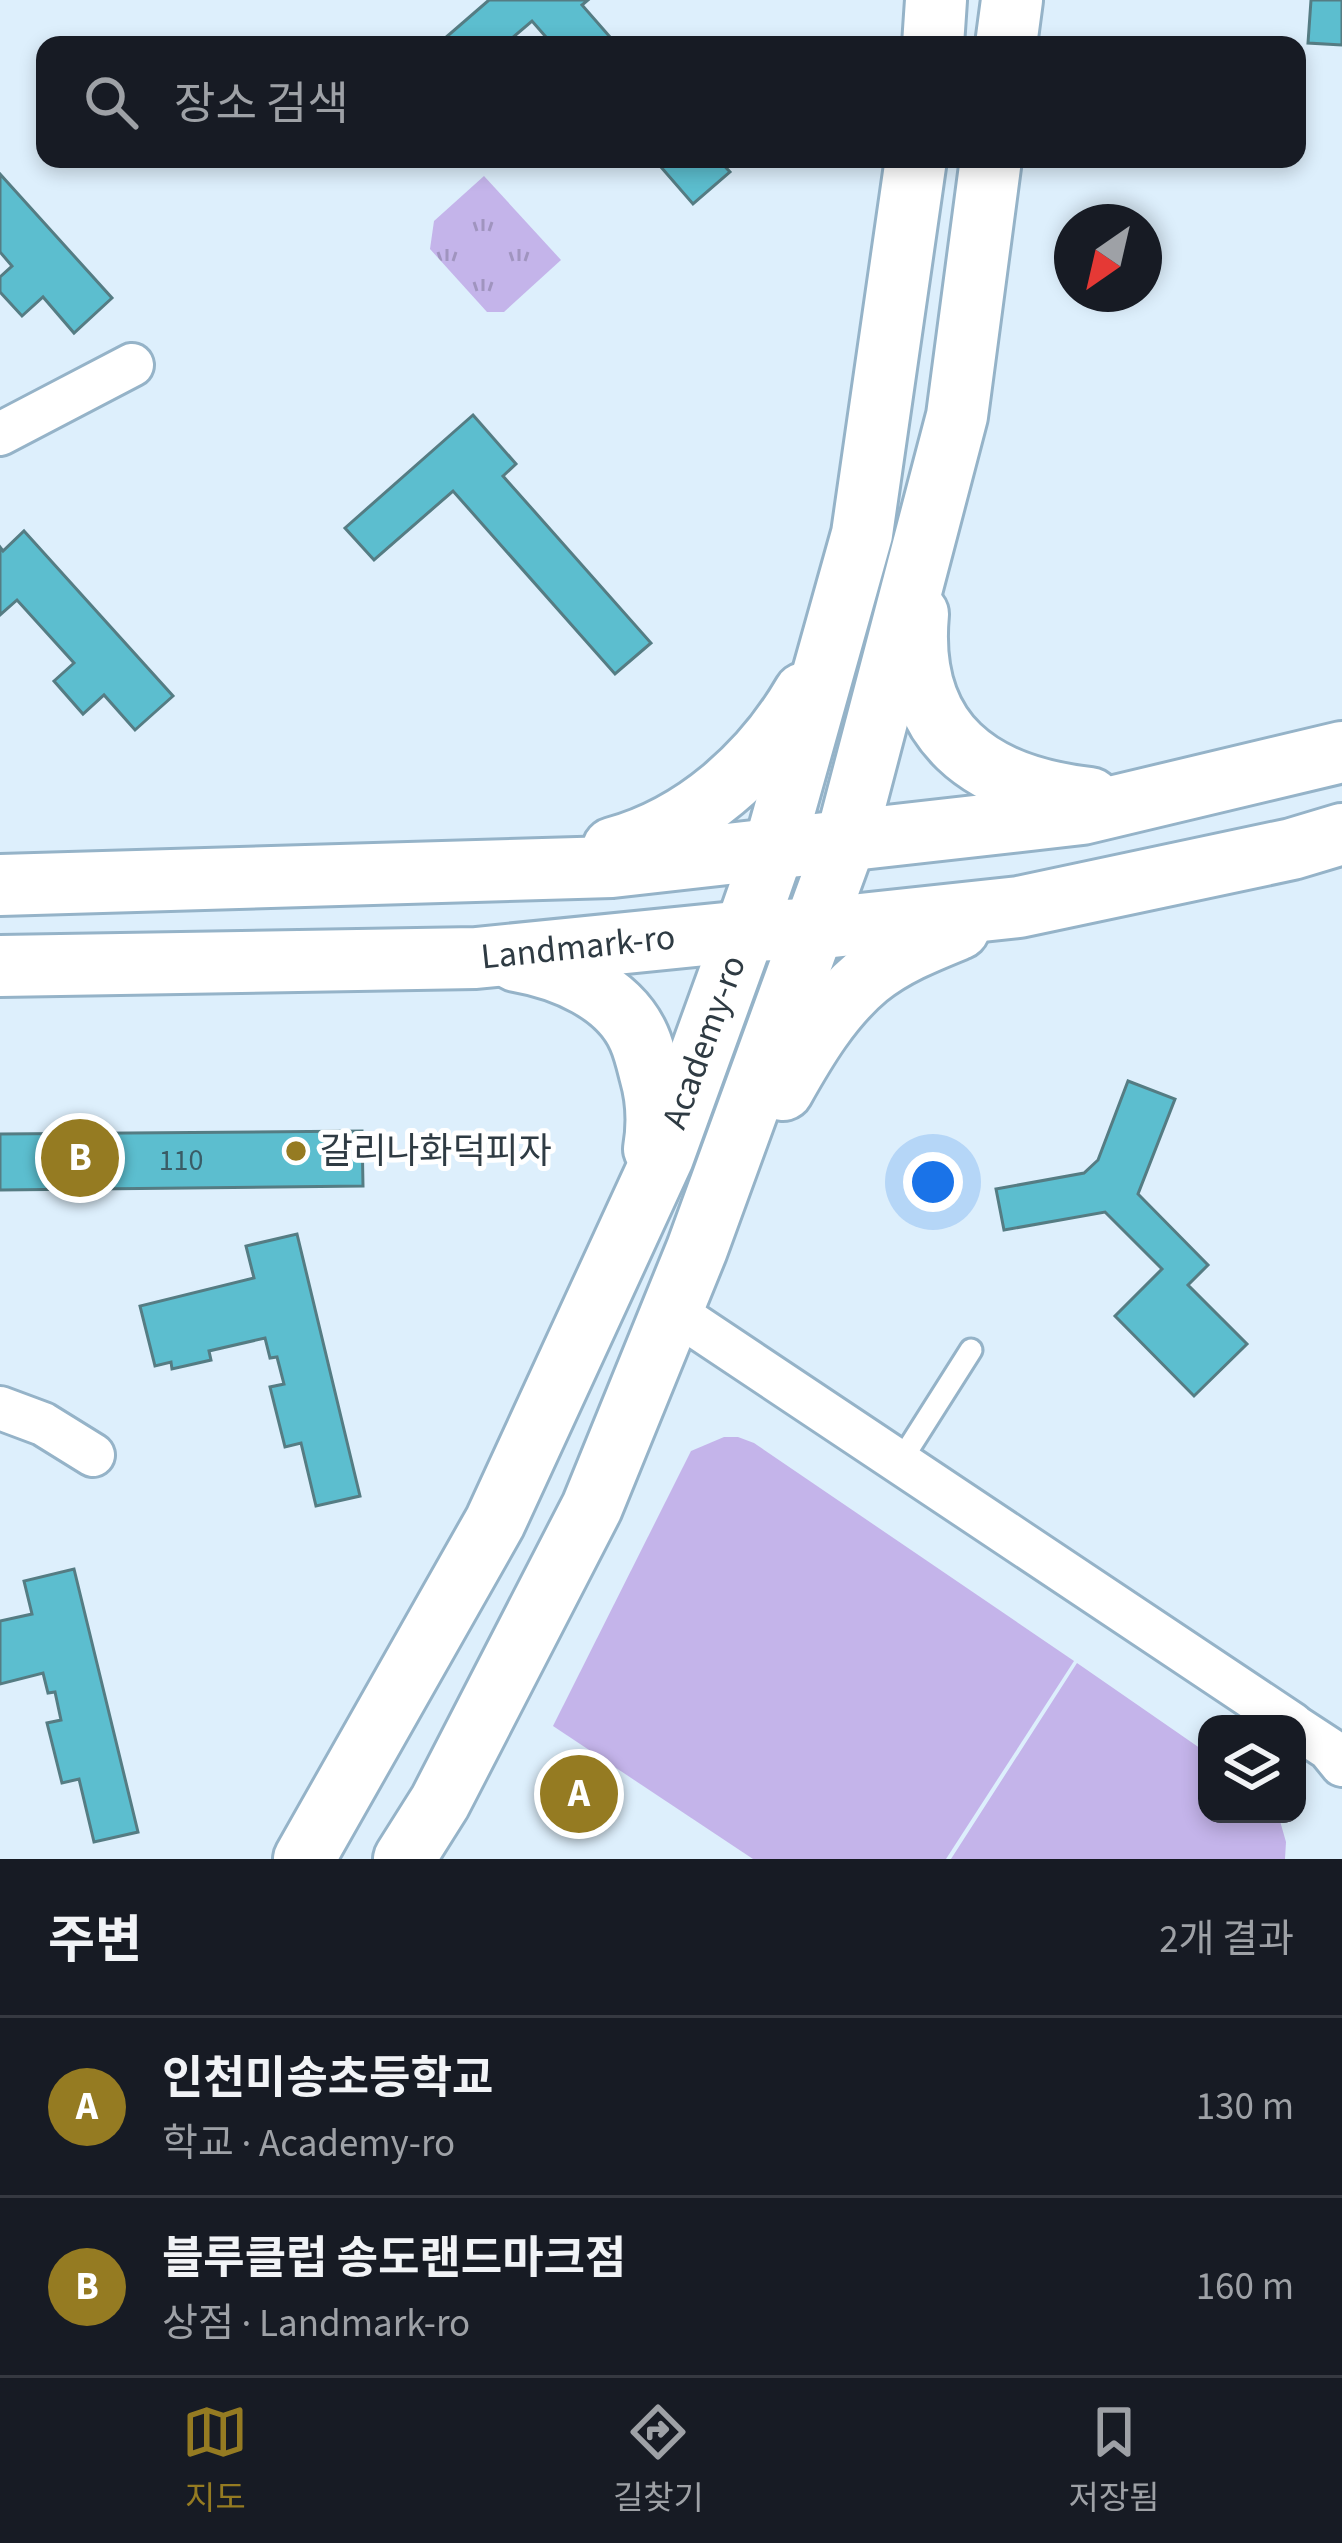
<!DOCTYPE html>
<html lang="ko">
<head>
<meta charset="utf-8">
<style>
	:root { --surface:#171b24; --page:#242831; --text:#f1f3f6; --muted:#9ea1a6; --line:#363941; --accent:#957b22 }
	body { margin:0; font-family:"Source Sans 3","Noto Sans KR",sans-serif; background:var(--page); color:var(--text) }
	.controls { position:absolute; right:36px; bottom:36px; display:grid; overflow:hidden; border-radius:24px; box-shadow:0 6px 18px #0003 }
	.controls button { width:108px; height:108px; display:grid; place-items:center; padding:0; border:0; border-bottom:3px solid var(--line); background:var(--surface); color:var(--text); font:60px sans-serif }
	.compass { position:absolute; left:1054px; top:204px; width:108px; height:108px; border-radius:50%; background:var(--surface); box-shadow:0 6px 18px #0003; rotate:214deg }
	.you { position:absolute; left:933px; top:1182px; width:42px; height:42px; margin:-30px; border:9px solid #fff; border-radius:50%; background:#1a73e8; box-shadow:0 0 0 18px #1a73e833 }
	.badge { display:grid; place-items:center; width:78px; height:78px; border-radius:50%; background:var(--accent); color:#fff; font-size:39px; font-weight:700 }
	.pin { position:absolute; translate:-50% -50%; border:6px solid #fff; box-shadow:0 3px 12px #0006 }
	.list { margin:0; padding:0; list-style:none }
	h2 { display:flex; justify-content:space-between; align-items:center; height:156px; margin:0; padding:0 48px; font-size:51px }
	h2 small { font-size:39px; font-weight:400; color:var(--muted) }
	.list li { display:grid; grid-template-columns:78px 1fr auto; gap:36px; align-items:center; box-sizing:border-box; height:180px; padding:0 48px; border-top:3px solid var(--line) }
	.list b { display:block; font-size:45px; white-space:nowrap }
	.list p { margin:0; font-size:39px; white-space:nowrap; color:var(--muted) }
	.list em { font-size:39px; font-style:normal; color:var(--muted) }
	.icon { flex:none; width:66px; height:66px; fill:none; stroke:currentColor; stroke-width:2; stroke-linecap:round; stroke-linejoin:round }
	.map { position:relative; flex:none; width:1342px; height:1859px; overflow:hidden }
	.search { position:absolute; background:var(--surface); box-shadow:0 6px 18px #0003; left:36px; right:36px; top:36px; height:132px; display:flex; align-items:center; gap:30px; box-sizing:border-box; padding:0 42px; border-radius:24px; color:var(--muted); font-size:45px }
	.sheet { height:516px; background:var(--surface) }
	nav { display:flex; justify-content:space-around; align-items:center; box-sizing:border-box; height:168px; border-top:3px solid var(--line); background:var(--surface); font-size:33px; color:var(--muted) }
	nav a { display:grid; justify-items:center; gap:6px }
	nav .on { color:var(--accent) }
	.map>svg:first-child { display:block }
	.grass { fill:#c4b4ea }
	.park { fill:url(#park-tufts) }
	.building { fill:#5cbecf; stroke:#557c83; stroke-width:3 }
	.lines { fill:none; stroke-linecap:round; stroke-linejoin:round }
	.lane-casing { stroke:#95b3c8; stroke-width:27 }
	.street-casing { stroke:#95b3c8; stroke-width:48 }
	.secondary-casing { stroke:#95b3c8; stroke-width:66 }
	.lane { stroke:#fff; stroke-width:21 }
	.street { stroke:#fff; stroke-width:42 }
	.secondary { stroke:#fff; stroke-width:60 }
	.poi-dot { fill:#957b22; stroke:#fff; stroke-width:4.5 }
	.labels { text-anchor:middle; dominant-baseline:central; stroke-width:10; stroke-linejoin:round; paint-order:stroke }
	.number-label { font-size:30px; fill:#3a5c66 }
	.street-label { font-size:36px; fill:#2f3b43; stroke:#fff }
	.poi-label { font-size:36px; fill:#2f3b43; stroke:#fff; text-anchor:start }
</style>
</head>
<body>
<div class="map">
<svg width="1342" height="1859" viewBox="0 0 1342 1859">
	<defs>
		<pattern id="park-tufts" width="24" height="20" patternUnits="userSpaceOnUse" patternTransform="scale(3)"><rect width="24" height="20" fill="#c4b4ea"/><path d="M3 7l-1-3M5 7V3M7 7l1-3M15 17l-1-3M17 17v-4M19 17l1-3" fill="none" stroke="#a094bf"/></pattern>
	</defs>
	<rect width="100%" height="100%" fill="#ddeffc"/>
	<g class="grass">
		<polygon points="724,1437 738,1437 754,1443 1074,1661 946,1859 753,1859 553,1726 691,1451"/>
		<polygon points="1077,1663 1207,1753 1207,1814 1278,1814 1286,1842 1285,1859 951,1859"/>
	</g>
	<polygon class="park" points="484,176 561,260 504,312 487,312 430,249 434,221"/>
	<g class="building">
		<polygon points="489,0 588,0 582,5 617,45 553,45 532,21 504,45 437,45"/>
		<polygon points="1311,0 1342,0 1342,45 1308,43"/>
		<polygon points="654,159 718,159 730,172 693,204"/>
		<polygon points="0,174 112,298 74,333 43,297 22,316 0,292 0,277 12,266 0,252"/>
		<polygon points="473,415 516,464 503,476 651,643 615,674 453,491 374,560 345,528"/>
		<polygon points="24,531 173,696 135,730 104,695 83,714 54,681 74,663 17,600 0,615 0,547 3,551"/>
		<polygon points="1128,1081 1175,1099 1138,1194 1208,1265 1188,1285 1247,1344 1194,1396 1115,1316 1162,1269 1105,1212 1004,1230 996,1189 1084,1173 1098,1160"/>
		<polygon points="362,1131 363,1186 0,1190 0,1134"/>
		<polygon points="297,1234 360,1496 316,1506 301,1443 285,1447 270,1387 284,1384 277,1357 270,1358 265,1338 209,1351 211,1360 172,1369 171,1362 155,1366 140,1306 254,1278 246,1246"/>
		<polygon points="74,1569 138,1832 94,1842 79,1779 62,1783 47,1723 61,1720 55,1692 48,1693 43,1673 0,1684 0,1621 32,1614 24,1581"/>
	</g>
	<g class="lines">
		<defs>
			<polyline id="lane" points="900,1462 971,1350"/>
			<g id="street">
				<polyline points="0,434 132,365"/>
				<polyline points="673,1311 1292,1724"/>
				<polyline points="0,1408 43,1424 93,1455"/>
				<polyline points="1297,1728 1329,1749 1342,1765"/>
			</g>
			<g id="secondary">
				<polyline points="933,45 936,0"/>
				<polyline points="1006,45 1012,0"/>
				<path d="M918,614c-11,120 63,172 172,184"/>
				<path d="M613,848c81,-22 149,-83 191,-155"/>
				<polyline points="0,885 612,867 1082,814 1342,752"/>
				<path d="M516,961c46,8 103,31 123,77 5,11 8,24 11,36 7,24 8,51 4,75"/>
				<polyline points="0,966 476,958 745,931 814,929 1019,907 1292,849 1342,834"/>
				<path d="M783,1090c23,-41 48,-83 84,-113 27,-22 60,-35 92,-48"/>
				<polyline points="304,1859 495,1522 663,1157 745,931 774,848 862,534 916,159"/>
				<polyline points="404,1859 440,1802 592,1507 697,1249 845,843 957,416 991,159"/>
			</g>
		</defs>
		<use href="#lane" class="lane-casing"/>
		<use href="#street" class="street-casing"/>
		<use href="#secondary" class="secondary-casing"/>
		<use href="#lane" class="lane"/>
		<use href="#street" class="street"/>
		<use href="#secondary" class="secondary"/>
	</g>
	<circle class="poi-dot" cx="296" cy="1151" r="12"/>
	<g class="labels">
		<g class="number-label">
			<text x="181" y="1160">110</text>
		</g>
		<g class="street-label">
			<text transform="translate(578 947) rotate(-6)">Landmark-ro</text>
			<text transform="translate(704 1042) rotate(-70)">Academy-ro</text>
		</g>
		<g class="poi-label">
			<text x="320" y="1151">갈리나화덕피자</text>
		</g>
	</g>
</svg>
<div class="controls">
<button><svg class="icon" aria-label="layers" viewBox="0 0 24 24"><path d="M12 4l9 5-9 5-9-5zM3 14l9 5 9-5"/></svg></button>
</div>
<svg class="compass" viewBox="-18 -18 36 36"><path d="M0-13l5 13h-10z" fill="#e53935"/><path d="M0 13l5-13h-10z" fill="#9ea1a6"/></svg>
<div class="you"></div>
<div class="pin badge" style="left:579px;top:1794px">A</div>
<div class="pin badge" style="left:80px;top:1158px">B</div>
<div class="search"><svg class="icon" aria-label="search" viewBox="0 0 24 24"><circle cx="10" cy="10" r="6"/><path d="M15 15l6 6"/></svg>장소 검색</div>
</div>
<section class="sheet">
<h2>주변<small>2개 결과</small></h2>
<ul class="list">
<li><span class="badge">A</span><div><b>인천미송초등학교</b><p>학교 · Academy-ro</p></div><em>130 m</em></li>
<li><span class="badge">B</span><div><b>블루클럽 송도랜드마크점</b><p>상점 · Landmark-ro</p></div><em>160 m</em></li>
</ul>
</section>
<nav>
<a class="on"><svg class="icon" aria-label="map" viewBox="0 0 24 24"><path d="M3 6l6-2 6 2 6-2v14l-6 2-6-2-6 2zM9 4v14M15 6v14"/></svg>지도</a>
<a><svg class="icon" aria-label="directions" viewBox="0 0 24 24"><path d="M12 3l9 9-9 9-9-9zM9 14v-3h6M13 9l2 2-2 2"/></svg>길찾기</a>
<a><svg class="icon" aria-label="saved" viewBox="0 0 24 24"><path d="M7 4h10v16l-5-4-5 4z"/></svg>저장됨</a>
</nav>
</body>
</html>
